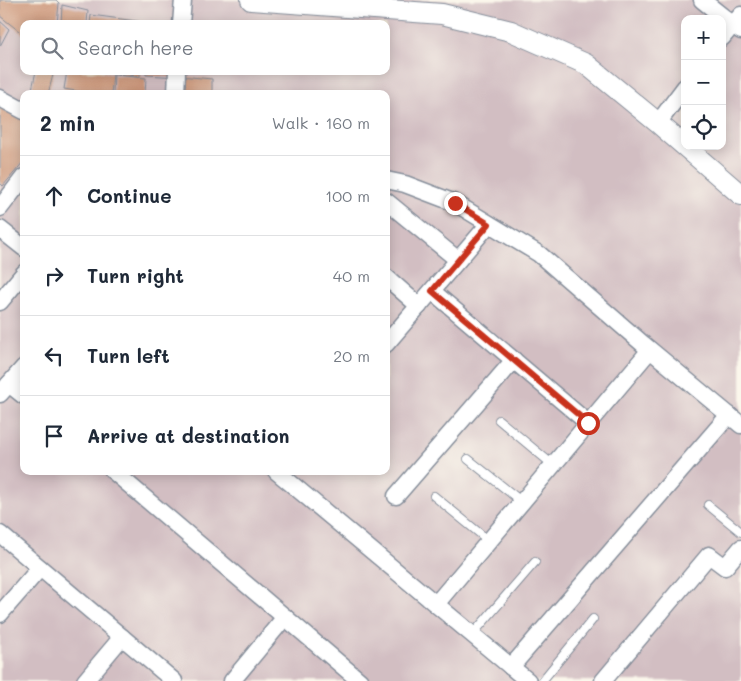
<!DOCTYPE html>
<html lang="en">
<head>
<meta charset="utf-8">
<style>
	:root { --surface:#fff; --page:#f6f6f7; --text:#1f2937; --muted:#747a83; --line:#e0e1e3 }
	body { margin:0; font-family:Mali,sans-serif; background:var(--page); color:var(--text) }
	.controls { position:absolute; right:15px; top:15px; display:grid; overflow:hidden; border-radius:10px; box-shadow:0 2px 12px #0003 }
	.controls button { width:45px; height:45px; display:grid; place-items:center; padding:0; border:0; border-bottom:1px solid var(--line); background:var(--surface); color:var(--text); font:25px sans-serif }
	.stop { position:absolute; width:15px; height:15px; margin:-11px; border:4px solid #c8321e; border-radius:50%; background:#fff }
	.stop.end { background:#c8321e; border-color:#fff; box-shadow:0 1px 5px #0008 }
	.list { margin:0; padding:0; list-style:none }
	h2 { display:flex; justify-content:space-between; align-items:center; height:65px; margin:0; padding:0 20px; font-size:21px }
	h2 small { font-size:16px; font-weight:400; color:var(--muted) }
	.list li { display:grid; grid-template-columns:32px 1fr auto; gap:15px; align-items:center; box-sizing:border-box; height:80px; padding:0 20px; border-top:1px solid var(--line) }
	.list b { display:block; font-size:19px; white-space:nowrap }
	.list em { font-size:16px; font-style:normal; color:var(--muted) }
	.icon { flex:none; width:28px; height:28px; fill:none; stroke:currentColor; stroke-width:2; stroke-linecap:round; stroke-linejoin:round }
	.map { position:relative; flex:none; width:741px; height:681px; overflow:hidden }
	.search { position:absolute; background:var(--surface); box-shadow:0 2px 12px #0003; left:20px; top:20px; width:370px; height:55px; display:flex; align-items:center; gap:12px; box-sizing:border-box; padding:0 18px; border-radius:10px; color:var(--muted); font-size:19px }
	.panel { position:absolute; background:var(--surface); box-shadow:0 2px 12px #0003; left:20px; top:90px; width:370px; height:385px; border-radius:10px }
	.map>svg:first-child { display:block }
	.industrial { fill:#d2bec2; fill-rule:evenodd }
	.building { fill:#cd987b }
	.lines { fill:none; stroke-linecap:round; stroke-linejoin:round }
	.service-casing { stroke:#868e9a; stroke-width:10 }
	.minor-casing { stroke:#868e9a; stroke-width:19 }
	.tertiary-casing { stroke:#868e9a; stroke-width:22 }
	.service { stroke:#fff; stroke-width:8 }
	.minor { stroke:#fff; stroke-width:16 }
	.tertiary { stroke:#fff; stroke-width:20 }
	.route { stroke:#c8321e; stroke-width:6 }
</style>
</head>
<body>
<div class="map">
<svg width="741" height="681" viewBox="0 0 741 681">
	<rect width="100%" height="100%" fill="#fbf7ec"/>
	<filter id="ink" filterUnits="userSpaceOnUse"><feTurbulence type="fractalNoise" baseFrequency=".02" numOctaves="2"/><feDisplacementMap in="SourceGraphic" scale="10" xChannelSelector="R" yChannelSelector="G"/><feConvolveMatrix kernelMatrix="1 2 1 2 8 2 1 2 1" color-interpolation-filters="sRGB"/></filter>
	<filter id="wash" filterUnits="userSpaceOnUse"><feTurbulence type="fractalNoise" baseFrequency=".0096" numOctaves="4" result="noise"/><feDisplacementMap in="SourceGraphic" scale="20" xChannelSelector="R" yChannelSelector="G"/><feGaussianBlur stdDeviation="1.12" result="paint"/><feColorMatrix in="noise" values="0 0 0 0 0 0 0 0 0 0 0 0 0 0 0 0 0 1.4 0 .05"/><feComposite in="paint" operator="in"/></filter>
	<g filter="url(#wash)">
		<rect width="100%" height="100%" fill="#f2ecd5"/>
		<path class="industrial" d="M0,0h741v681h-741zM685,19h37v127h-37zM24,24h362v47h-362zM24,94h362v377h-362z"/>
		<g id="blocks">
			<g class="building">
				<polygon points="0,0 56,0 59,3 57,24 24,24 24,35 0,16"/>
				<polygon points="62,5 88,11 87,24 61,24"/>
				<polygon points="91,15 144,22 144,24 90,24"/>
				<polygon points="0,21 9,29 0,46"/>
				<polygon points="36,71 54,71 48,94 31,94"/>
				<polygon points="67,71 98,71 113,74 111,94 81,94 82,92 64,89"/>
				<polygon points="114,71 140,71 140,77 114,72"/>
				<polygon points="146,71 177,71 177,77 146,75"/>
				<polygon points="114,75 146,78 145,94 113,94"/>
				<polygon points="180,76 212,79 212,94 180,94"/>
				<polygon points="0,107 24,120 24,161 3,186 0,183"/>
			</g>
		</g>
	</g>
	<g filter="url(#ink)">
		<use href="#blocks" fill-opacity="0" stroke="#868e9a" stroke-width="1"/>
		<g class="lines">
			<defs>
				<g id="service">
					<polyline points="499,420 553,465"/>
					<polyline points="468,459 522,502"/>
					<polyline points="434,496 489,541"/>
					<polyline points="708,505 741,532"/>
					<polyline points="472,635 535,562"/>
					<polyline points="542,681 593,619"/>
				</g>
				<g id="minor">
					<polyline points="702,0 741,31"/>
					<polyline points="181,24 183,0"/>
					<polyline points="722,38 741,15"/>
					<polyline points="176,94 177,71"/>
					<polyline points="0,98 24,111"/>
					<polyline points="658,123 685,87"/>
					<polyline points="386,180 405,184 455,203 539,254 643,344 741,425"/>
					<polyline points="386,201 458,260"/>
					<polyline points="0,208 24,177"/>
					<polyline points="0,229 24,248"/>
					<polyline points="386,277 419,306"/>
					<polyline points="432,291 588,423"/>
					<polyline points="0,302 24,273"/>
					<polyline points="386,344 489,224"/>
					<polyline points="9,384 24,396"/>
					<polyline points="0,394 24,367"/>
					<polyline points="113,471 360,681"/>
					<polyline points="276,471 528,681"/>
					<polyline points="396,496 514,360"/>
					<polyline points="0,534 174,681"/>
					<polyline points="436,604 650,350"/>
					<polyline points="0,614 40,568"/>
					<polyline points="511,667 729,415"/>
					<polyline points="85,681 122,637"/>
					<polyline points="232,681 285,617"/>
					<polyline points="603,681 709,555 725,567 741,548"/>
				</g>
				<polyline id="tertiary" points="251,0 442,14 511,31 586,64 658,123 741,195"/>
			</defs>
			<use href="#service" class="service-casing"/>
			<use href="#minor" class="minor-casing"/>
			<use href="#tertiary" class="tertiary-casing"/>
			<use href="#service" class="service"/>
			<use href="#minor" class="minor"/>
			<use href="#tertiary" class="tertiary"/>
		</g>
	</g>
	<g class="lines" filter="url(#ink)">
		<polyline class="route" points="455,203 489,224 432,291 588,423"/>
	</g>
</svg>
<div class="controls">
<button>+</button>
<button>−</button>
<button><svg class="icon" aria-label="locate" viewBox="0 0 24 24"><circle cx="12" cy="12" r="6"/><path d="M12 2v4M12 18v4M2 12h4M18 12h4"/></svg></button>
</div>
<div class="stop" style="left:588px;top:423px"></div>
<div class="stop end" style="left:455px;top:203px"></div>
<div class="search"><svg class="icon" aria-label="search" viewBox="0 0 24 24"><circle cx="10" cy="10" r="6"/><path d="M15 15l6 6"/></svg>Search here</div>
<section class="panel">
<h2>2 min<small>Walk · 160 m</small></h2>
<ul class="list">
<li><svg class="icon" aria-label="ahead" viewBox="0 0 24 24"><path d="M12 20V5M6 11l6-6 6 6"/></svg><div><b>Continue</b></div><em>100 m</em></li>
<li><svg class="icon" aria-label="right" viewBox="0 0 24 24"><path d="M7 20v-9h11M14 6l5 5-5 5"/></svg><div><b>Turn right</b></div><em>40 m</em></li>
<li><svg class="icon" aria-label="left" viewBox="0 0 24 24"><path d="M17 20v-9H6M10 6l-5 5 5 5"/></svg><div><b>Turn left</b></div><em>20 m</em></li>
<li><svg class="icon" aria-label="arrive" viewBox="0 0 24 24"><path d="M6 21V4h12l-3 4 3 4H6"/></svg><div><b>Arrive at destination</b></div></li>
</ul>
</section>
</div>
</body>
</html>
